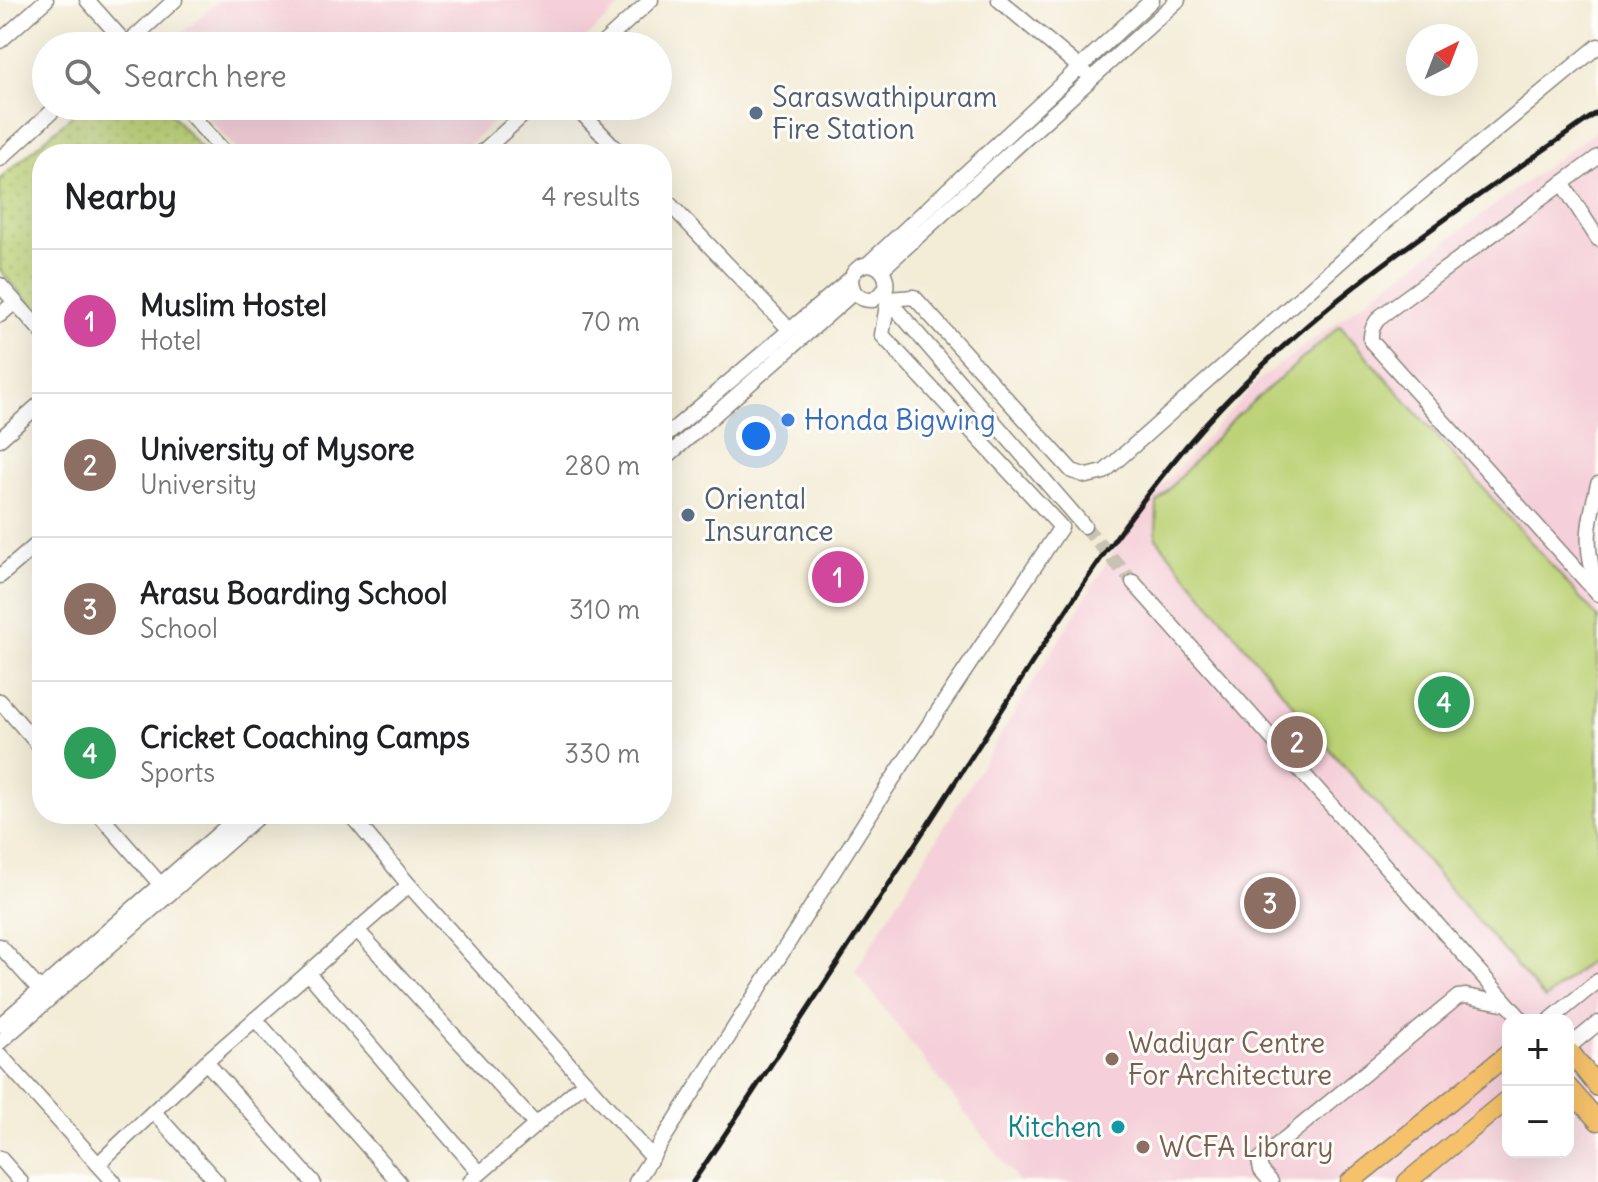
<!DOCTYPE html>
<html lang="en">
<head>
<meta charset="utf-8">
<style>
	:root { --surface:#fff; --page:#f6f6f6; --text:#202124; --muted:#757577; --line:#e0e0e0; --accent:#c8321e }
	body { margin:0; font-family:Delius,sans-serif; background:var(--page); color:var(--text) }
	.controls { position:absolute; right:24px; bottom:24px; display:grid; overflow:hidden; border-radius:16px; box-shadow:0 8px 32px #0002 }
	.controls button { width:72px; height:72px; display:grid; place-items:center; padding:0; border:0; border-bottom:2px solid var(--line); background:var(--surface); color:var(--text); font:40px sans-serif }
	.compass { position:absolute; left:1406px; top:24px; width:72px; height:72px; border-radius:50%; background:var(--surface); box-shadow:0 8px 32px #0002; rotate:42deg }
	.you { position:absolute; left:756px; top:436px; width:28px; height:28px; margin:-20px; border:6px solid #fff; border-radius:50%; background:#1a73e8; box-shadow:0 0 0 12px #1a73e833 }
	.badge { display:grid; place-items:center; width:52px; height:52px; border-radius:50%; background:var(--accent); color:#fff; font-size:26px; font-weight:700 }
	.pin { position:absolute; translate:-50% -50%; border:4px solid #fff; box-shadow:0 2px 8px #0006 }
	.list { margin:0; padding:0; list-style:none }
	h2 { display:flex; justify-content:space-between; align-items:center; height:104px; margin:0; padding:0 32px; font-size:34px }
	h2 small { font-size:26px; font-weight:400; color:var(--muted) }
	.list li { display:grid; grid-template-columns:52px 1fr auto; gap:24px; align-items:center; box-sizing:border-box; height:144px; padding:0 32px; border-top:2px solid var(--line) }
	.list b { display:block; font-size:30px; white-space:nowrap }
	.list p { margin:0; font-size:26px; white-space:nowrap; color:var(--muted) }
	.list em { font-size:26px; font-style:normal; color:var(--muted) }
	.icon { flex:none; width:44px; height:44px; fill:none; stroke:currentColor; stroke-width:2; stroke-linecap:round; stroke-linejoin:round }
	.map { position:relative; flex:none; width:1598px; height:1182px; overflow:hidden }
	.search { position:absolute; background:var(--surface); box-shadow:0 8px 32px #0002; left:32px; top:32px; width:640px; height:88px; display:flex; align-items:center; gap:20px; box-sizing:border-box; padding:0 28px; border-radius:44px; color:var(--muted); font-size:30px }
	.panel { position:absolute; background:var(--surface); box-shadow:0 8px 32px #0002; left:32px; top:144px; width:640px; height:680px; border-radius:32px }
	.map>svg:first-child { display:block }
	.built { fill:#f5cfd9; fill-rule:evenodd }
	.grass { fill:#bbd175; stroke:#6c7648; stroke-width:2 }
	.park { fill:url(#park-dots); stroke:#6c7648; stroke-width:2 }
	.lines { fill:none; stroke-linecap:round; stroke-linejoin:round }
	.minor-tunnel { stroke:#c8c2b2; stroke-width:14; stroke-dasharray:14 7; stroke-linecap:butt }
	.minor-casing { stroke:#88847a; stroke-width:17 }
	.major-casing { stroke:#88847a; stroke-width:21 }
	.minor { stroke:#fff; stroke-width:14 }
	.major { stroke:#f5c16b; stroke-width:18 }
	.rail { stroke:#1c1c1c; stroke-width:5 }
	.service-dot { fill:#5c6f8a; stroke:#fdfcf7; stroke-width:3 }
	.shop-dot { fill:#3f7fe0; stroke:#fdfcf7; stroke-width:3 }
	.education-dot { fill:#8d6e63; stroke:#fdfcf7; stroke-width:3 }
	.culture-dot { fill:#0f9aa8; stroke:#fdfcf7; stroke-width:3 }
	.labels { text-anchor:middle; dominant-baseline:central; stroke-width:6; stroke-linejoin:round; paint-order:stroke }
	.service-label { font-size:28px; fill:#4e5e75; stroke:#fdfcf7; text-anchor:start }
	.shop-label { font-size:28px; fill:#366cbe; stroke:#fdfcf7; text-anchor:start }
	.education-label { font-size:28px; fill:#785e54; stroke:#fdfcf7; text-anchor:start }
	.culture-label { font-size:28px; fill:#0d838f; stroke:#fdfcf7; text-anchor:end }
</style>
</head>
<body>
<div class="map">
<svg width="1598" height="1182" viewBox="0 0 1598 1182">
	<defs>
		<pattern id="park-dots" width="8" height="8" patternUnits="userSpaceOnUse" patternTransform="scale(2)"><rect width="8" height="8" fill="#bbd175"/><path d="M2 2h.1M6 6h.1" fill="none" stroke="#a0b365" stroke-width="1.8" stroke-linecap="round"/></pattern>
	</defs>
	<rect width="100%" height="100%" fill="#fdfcf7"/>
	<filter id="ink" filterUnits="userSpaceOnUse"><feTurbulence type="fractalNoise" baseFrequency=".0125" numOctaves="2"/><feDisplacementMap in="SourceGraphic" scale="16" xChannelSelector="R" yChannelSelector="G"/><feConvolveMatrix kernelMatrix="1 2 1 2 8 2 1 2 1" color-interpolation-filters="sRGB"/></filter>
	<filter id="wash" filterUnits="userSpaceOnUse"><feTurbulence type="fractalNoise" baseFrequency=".006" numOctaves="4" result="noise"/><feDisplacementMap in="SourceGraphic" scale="32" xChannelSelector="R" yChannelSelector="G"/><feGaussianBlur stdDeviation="1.8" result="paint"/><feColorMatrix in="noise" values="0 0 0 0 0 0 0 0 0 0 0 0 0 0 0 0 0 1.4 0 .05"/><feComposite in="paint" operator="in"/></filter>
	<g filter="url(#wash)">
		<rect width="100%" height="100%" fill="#f3ecd7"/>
		<g class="built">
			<polygon points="219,0 627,0 577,46 168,46"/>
			<polygon points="197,106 511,106 459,154 241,154"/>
			<path d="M1598,129v1053h-579l-164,-211 283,-459 123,-134zM1508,1020h60v132h-60z"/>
		</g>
		<polygon class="grass" points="1340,326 1598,618 1598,954 1545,999 1325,744 1156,538 1157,502 1232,420"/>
		<polygon class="park" points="83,106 164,106 206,154 42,154 42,317 0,270 0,179"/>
	</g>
	<g filter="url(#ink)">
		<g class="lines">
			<polyline class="minor-tunnel" points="1084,526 1133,582"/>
			<defs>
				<g id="minor">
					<polyline points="87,0 128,46"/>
					<polyline points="999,0 1085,72"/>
					<polyline points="0,41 46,0"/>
					<polyline points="125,46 175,0"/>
					<polyline points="600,46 651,0"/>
					<polyline points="183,106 226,154"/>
					<polyline points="575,106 621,154"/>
					<polyline points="480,154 533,106"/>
					<path d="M1598,157l-217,159c-7,7 -11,14 -10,25l227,253"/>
					<polyline points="0,159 58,106"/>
					<polyline points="1562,183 1598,239"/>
					<polyline points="662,196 789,329"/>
					<polyline points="869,263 1152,0"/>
					<polyline points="882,269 1178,0"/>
					<polyline points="0,285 42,332"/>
					<polyline points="885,296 1084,526"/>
					<polyline points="0,315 15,302"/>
					<polyline points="0,439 42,402"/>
					<path d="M662,439l189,-161c10,-24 39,-14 35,11l-13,11c-14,1 -22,-8 -22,-22"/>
					<polyline points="662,461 854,292"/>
					<polyline points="0,576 42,540"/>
					<polyline points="1133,582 1522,1020"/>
					<path d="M1598,590c-14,-43 -11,-62 0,-106"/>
					<polyline points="0,701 42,749"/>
					<polyline points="99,814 161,885"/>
					<polyline points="350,814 409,885 652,1157 636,1182"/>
					<polyline points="357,930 536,1125"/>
					<polyline points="0,946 39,989"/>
					<polyline points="308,973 480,1173"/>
					<polyline points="255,1019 399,1182"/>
					<polyline points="1550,1020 1598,981"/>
					<polyline points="0,1025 241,814"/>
					<polyline points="0,1042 261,814"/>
					<polyline points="1571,1045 1598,1023"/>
					<polyline points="0,1055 114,1182"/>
					<polyline points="206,1062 313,1182"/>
					<polyline points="154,1112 217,1182"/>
					<polyline points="652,1157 888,786 1061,527 882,335 888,299 914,297 1072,471 1087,476 1104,472 1384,223 1598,46"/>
					<polyline points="0,1158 21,1182"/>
					<polyline points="98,1164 206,1062 409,885"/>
					<polyline points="470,1182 585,1082"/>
					<polyline points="1271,1182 1261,1170 1259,1160 1458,997 1466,996 1507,1004"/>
				</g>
				<g id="major">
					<polyline points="1571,1053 1598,1087"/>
					<polyline points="1568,1087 1598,1121"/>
					<polyline points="1350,1182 1508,1054"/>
					<polyline points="1407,1182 1508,1099"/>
				</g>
			</defs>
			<use href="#minor" class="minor-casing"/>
			<use href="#major" class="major-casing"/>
			<use href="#minor" class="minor"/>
			<use href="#major" class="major"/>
			<path class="rail" d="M693,1182c97,-144 191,-290 285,-435 72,-111 141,-227 230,-326 111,-123 256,-214 390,-309"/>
		</g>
	</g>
	<g class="service-dot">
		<circle cx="756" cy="113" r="8"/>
		<circle cx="688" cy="515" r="8"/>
	</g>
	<circle class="shop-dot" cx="788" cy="420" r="8"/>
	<g class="education-dot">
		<circle cx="1112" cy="1059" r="8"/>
		<circle cx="1143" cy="1147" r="8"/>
	</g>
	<circle class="culture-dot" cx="1118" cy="1127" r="8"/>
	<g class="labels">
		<g class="service-label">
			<text x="772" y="97">Saraswathipuram<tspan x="772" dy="32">Fire Station</tspan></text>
			<text x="704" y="499">Oriental<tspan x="704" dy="32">Insurance</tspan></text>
		</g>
		<g class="shop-label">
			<text x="804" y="420">Honda Bigwing</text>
		</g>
		<g class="education-label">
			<text x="1128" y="1043">Wadiyar Centre<tspan x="1128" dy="32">For Architecture</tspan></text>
			<text x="1159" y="1147">WCFA Library</text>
		</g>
		<g class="culture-label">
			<text x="1102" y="1127">Kitchen</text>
		</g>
	</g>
</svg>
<div class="controls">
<button>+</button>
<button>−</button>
</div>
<svg class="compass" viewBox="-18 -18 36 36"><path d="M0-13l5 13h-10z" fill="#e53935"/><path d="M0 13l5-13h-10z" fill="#757577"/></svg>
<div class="you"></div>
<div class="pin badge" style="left:838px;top:577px;background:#d1479c">1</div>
<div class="pin badge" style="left:1297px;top:742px;background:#8d6e63">2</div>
<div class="pin badge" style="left:1270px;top:903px;background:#8d6e63">3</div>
<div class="pin badge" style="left:1444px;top:702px;background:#2e9e5b">4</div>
<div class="search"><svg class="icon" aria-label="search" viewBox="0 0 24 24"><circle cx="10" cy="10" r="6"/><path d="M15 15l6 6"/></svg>Search here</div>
<section class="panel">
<h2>Nearby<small>4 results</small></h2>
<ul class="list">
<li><span class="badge" style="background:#d1479c">1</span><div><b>Muslim Hostel</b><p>Hotel</p></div><em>70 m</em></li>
<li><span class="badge" style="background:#8d6e63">2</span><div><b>University of Mysore</b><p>University</p></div><em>280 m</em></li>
<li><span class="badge" style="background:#8d6e63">3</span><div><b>Arasu Boarding School</b><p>School</p></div><em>310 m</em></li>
<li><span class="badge" style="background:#2e9e5b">4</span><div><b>Cricket Coaching Camps</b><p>Sports</p></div><em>330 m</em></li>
</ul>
</section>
</div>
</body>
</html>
